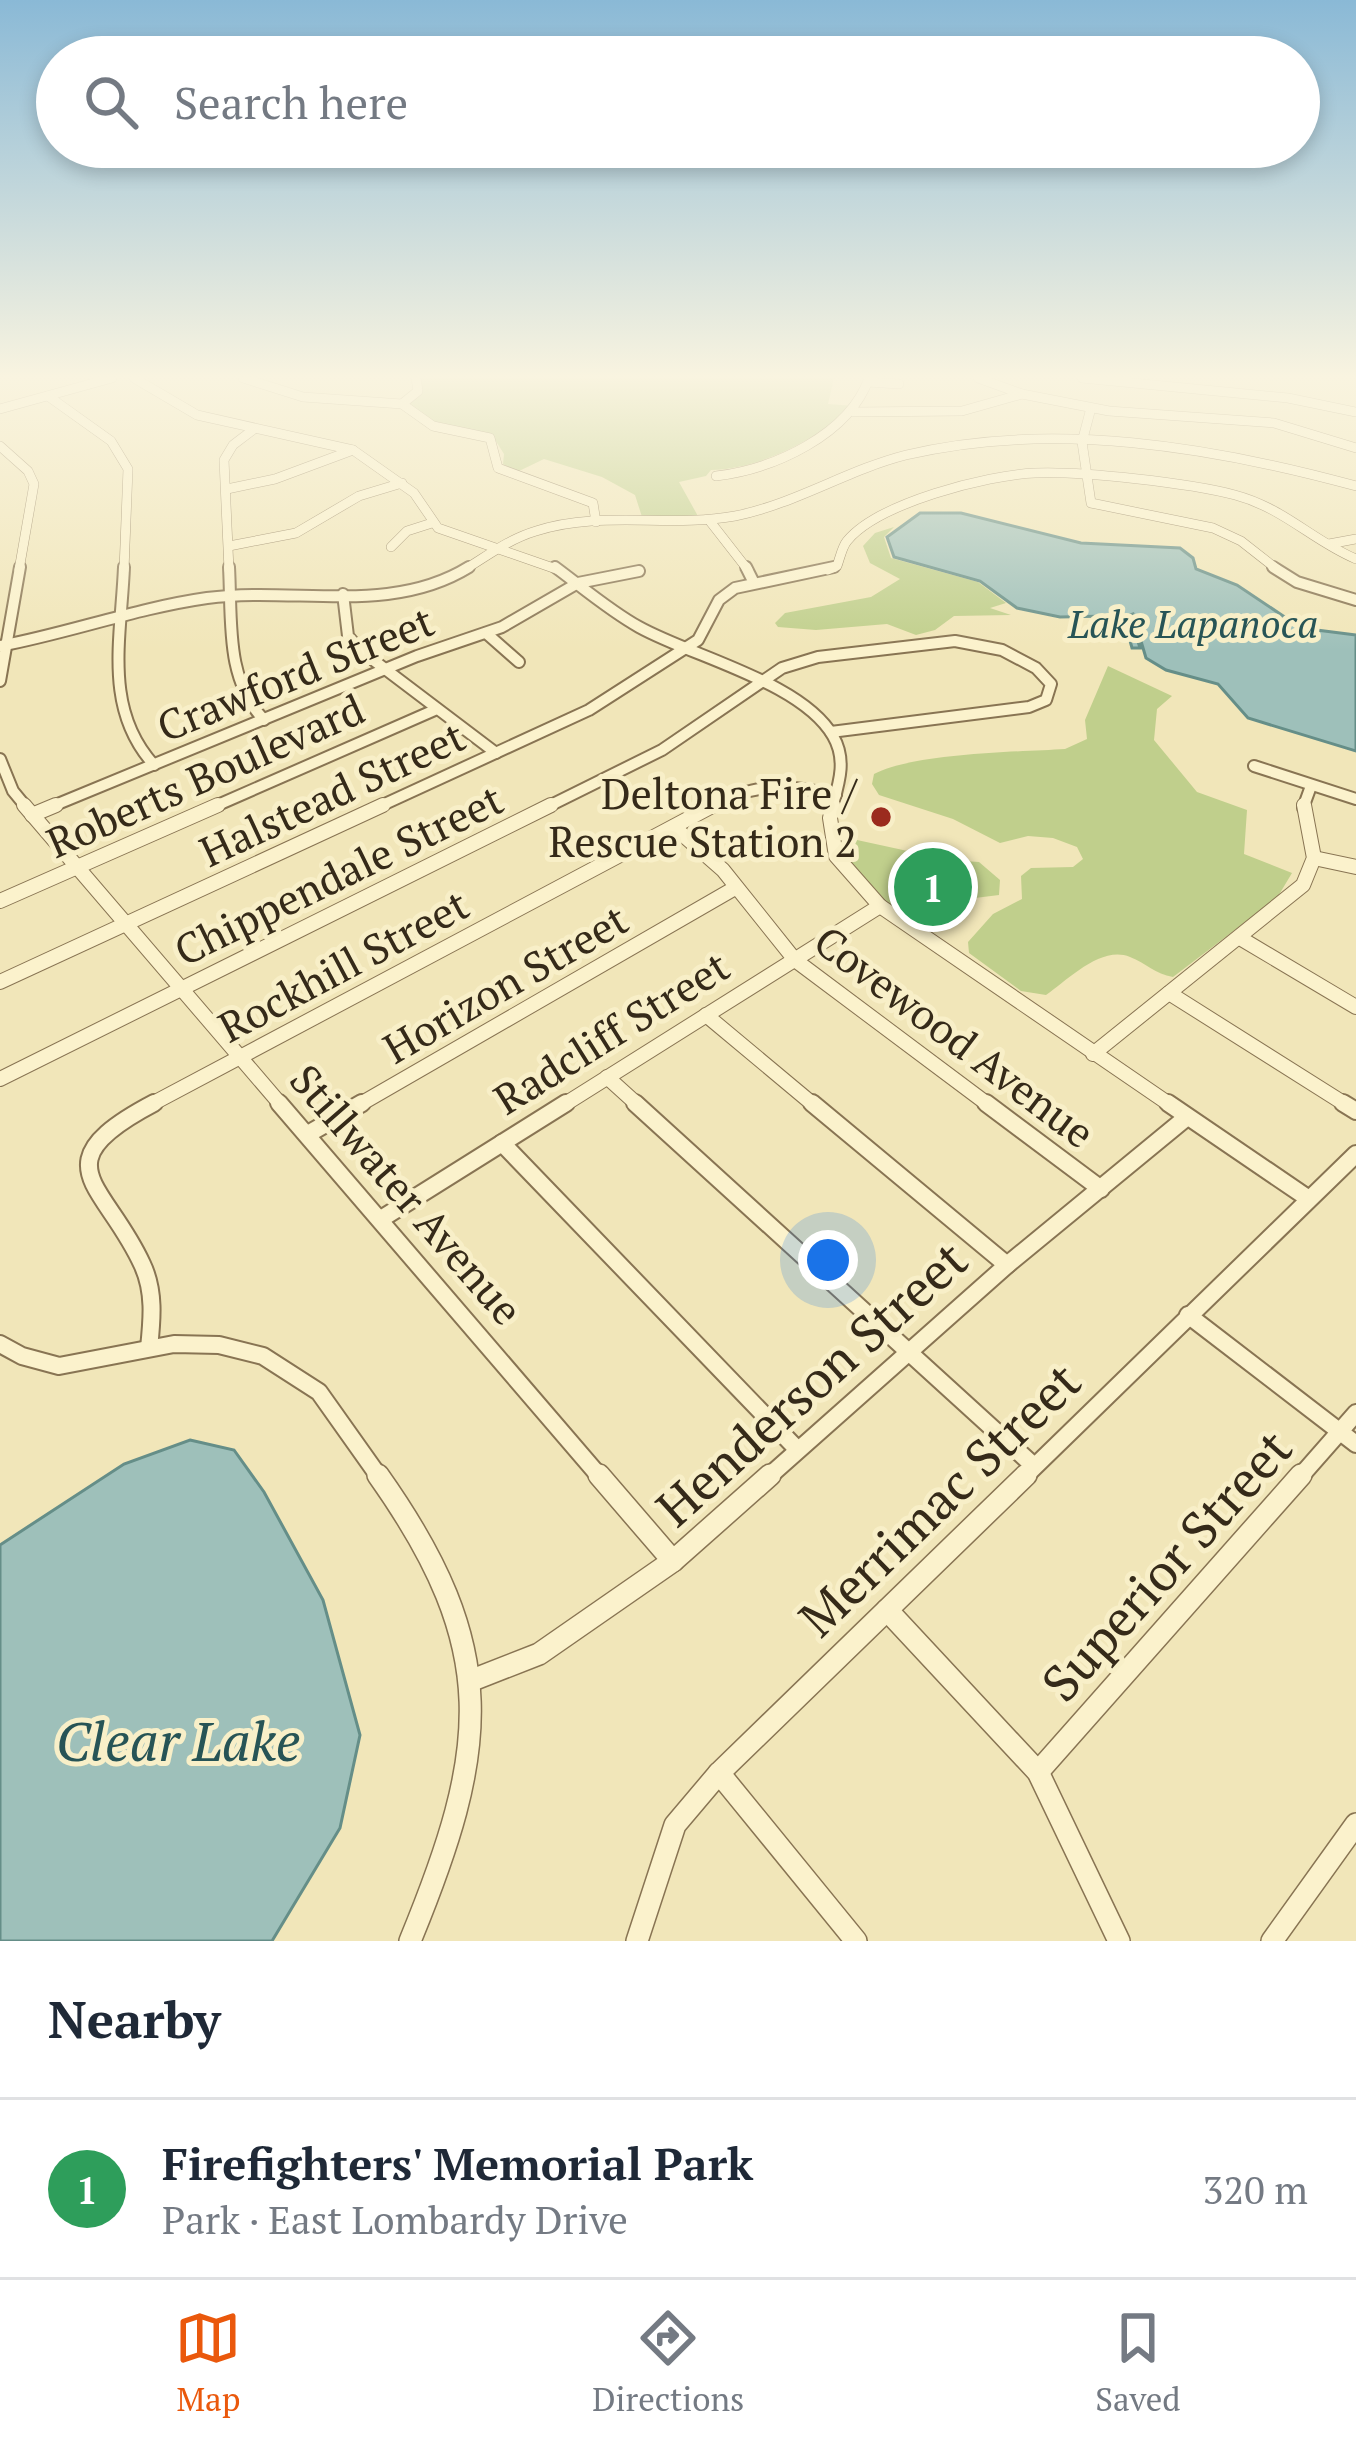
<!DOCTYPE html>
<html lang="en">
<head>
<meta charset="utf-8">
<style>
	:root { --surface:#fff; --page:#f6f6f7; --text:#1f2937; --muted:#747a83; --line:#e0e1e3; --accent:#ea580c }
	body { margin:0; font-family:"PT Serif",serif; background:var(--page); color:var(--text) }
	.you { position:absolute; left:828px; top:1260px; width:42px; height:42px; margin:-30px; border:9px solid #fff; border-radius:50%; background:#1a73e8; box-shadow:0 0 0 18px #1a73e833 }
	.badge { display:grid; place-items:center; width:78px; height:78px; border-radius:50%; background:var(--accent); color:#fff; font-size:39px; font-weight:700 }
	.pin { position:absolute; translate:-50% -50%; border:6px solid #fff; box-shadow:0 3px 12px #0006 }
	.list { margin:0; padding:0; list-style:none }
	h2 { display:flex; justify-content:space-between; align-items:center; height:156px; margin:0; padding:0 48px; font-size:51px }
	h2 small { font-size:39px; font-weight:400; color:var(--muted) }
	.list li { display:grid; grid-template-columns:78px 1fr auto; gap:36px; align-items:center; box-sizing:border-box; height:180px; padding:0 48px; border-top:3px solid var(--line) }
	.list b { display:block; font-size:45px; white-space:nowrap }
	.list p { margin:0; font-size:39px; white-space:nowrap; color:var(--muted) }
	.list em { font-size:39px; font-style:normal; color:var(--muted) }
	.icon { flex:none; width:66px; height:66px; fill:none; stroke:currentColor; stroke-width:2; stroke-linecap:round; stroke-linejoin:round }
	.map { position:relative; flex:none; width:1356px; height:1941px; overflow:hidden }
	.search { position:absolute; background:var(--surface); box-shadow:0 6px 18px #0003; left:36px; right:36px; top:36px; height:132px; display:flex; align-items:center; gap:30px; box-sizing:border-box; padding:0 42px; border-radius:66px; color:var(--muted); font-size:45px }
	.sheet { height:336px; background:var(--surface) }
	nav { display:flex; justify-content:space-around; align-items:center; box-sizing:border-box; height:168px; border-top:3px solid var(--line); background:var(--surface); font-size:33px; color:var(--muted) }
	nav a { display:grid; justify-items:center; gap:6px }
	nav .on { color:var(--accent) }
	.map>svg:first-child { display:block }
	.green { fill:#c0cf8c }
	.water { fill:#9ec0ba; stroke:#658e88; stroke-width:3 }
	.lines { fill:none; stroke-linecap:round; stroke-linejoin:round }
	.minor-far4-casing { stroke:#887453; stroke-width:10 }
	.minor-far3-casing { stroke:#887453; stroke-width:14 }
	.minor-far2-casing { stroke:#887453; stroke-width:16 }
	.minor-far1-casing { stroke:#887453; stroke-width:20 }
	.minor-casing { stroke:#887453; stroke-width:24 }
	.minor-far4 { stroke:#fbf2cc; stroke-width:9 }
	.minor-far3 { stroke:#fbf2cc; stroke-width:10 }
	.minor-far2 { stroke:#fbf2cc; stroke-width:14 }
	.minor-far1 { stroke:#fbf2cc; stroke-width:16 }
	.minor { stroke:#fbf2cc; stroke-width:21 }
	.poi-dot { fill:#9b2b1e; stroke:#f8efc8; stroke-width:4.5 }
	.labels { text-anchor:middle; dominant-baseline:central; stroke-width:10; stroke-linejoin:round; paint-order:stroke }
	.far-water-label { font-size:39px; font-style:italic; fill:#275456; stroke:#f8efc8 }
	.street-label { font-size:42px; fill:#352a19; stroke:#f8efc8 }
	.poi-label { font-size:42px; fill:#352a19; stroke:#f8efc8; text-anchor:end }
	.near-street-label { font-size:51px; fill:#352a19; stroke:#f8efc8 }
	.near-water-label { font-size:54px; font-style:italic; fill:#275456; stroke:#f8efc8 }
</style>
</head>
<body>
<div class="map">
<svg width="1356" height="1941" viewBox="0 0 1356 1941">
	<rect width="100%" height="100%" fill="#f1e6b9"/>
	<g class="green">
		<path d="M420,378h414l-6,26 27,2c-38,33 -94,63 -144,64l-5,6 -27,6 20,36 -56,2 -8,-25 -33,-18 -58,-18 -27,13 -14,-8 1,-10 -10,-16 -54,-12 -30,-21z"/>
		<polygon points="894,527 884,537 891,558 978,582 1006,603 990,608 1011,615 954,616 935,630 916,635 887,624 816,630 778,627 775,623 785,613 871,597 900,579 870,563 863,546 875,533"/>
		<path d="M1108,666l64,30 -15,13 -3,31 43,52 50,18 -3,44 48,19 -15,25 -104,79c-18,-3 -27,-14 -43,-20 -29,-12 -62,23 -84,38l-25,-4 -52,-38 -1,-11 25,-28 29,-15 -1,-23 10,-8 42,-1 10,-8 -6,-12 -24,-9 -25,-2 -28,7 -47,-24 -74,-24 -7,-11 2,-10c40,-21 144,-22 191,-25l22,-10 -2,-19z"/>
		<path d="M857,840l92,20 30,2 21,18 -1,15 -40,5 -18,29 -17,3c-29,-21 -79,-51 -84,-89z"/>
	</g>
	<g class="water">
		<polygon points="920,513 961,513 1081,543 1180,548 1193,558 1196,569 1237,585 1301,628 1356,635 1356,751 1248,718 1218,684 1166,670 1146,658 1133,614 1130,615 1140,648 1132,648 1127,630 1108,616 1060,617 1017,608 980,581 894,557 887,537"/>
		<polygon points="190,1440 234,1450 264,1492 323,1600 360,1735 340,1828 272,1941 0,1941 0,1545 124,1464"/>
	</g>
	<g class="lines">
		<defs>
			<g id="minor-far4">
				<polyline points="134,378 197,415 353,450 414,493 438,528 559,570"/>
				<polyline points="243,378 303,397 402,404 433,426 490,438 498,468 593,503 596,522"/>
				<polyline points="978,378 1022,394 1109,411 1274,423 1356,448"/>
				<polyline points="1082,378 1288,398 1356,412"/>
				<polyline points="868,382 899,384"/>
				<polyline points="48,396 111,441 128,469 124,570"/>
				<polyline points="402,404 418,391 416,378"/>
				<polyline points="1091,408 1082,442 1091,503 1213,528 1241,541 1278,570"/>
				<polyline points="0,409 112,378"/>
				<polyline points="854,412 962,411 1022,394"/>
				<polyline points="0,446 28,471 34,484 19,570"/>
				<path d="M716,476c58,-7 133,-41 153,-98"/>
				<polyline points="227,489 275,479 353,450"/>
				<polyline points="709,520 748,570"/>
				<polyline points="1329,544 1356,539"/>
				<polyline points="229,546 296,533 359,496 402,483"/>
				<polyline points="391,547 407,531 432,523"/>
				<polyline points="229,570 224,460 233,445 254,429"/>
				<path d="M464,570c23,-14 45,-31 72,-39 64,-21 133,-3 199,-15 60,-12 112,-46 171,-61 147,-35 307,-8 450,31"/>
				<path d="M828,570l9,-4c3,-8 5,-19 10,-25 31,-38 140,-66 188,-68 47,-2 155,10 200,22 49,13 78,46 121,64"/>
			</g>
			<g id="minor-far3">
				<path d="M124,567c-3,72 -21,142 30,198"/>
				<path d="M229,567c3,54 -4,112 35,153"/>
				<path d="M555,567c27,20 55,44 84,60 54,30 163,55 194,109 14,24 6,47 -1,72"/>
				<polyline points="746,567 754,583"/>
				<polyline points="1273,567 1297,582 1356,600"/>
				<polyline points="343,594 348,636 360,650 496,753"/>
				<polyline points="486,633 519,662"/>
				<path d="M0,646c69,-13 137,-38 207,-48 88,-12 183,18 262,-31"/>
				<polyline points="0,681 20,567"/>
				<polyline points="0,759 13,791 27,808"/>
				<polyline points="1254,766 1356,799"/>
				<polyline points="48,808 417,656 502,627 578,583 639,571"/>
				<polyline points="211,808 437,709"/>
				<polyline points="376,808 589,710 698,640 719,600 735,588 834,567"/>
				<polyline points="545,808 662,750 782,668 818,657 955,641 1002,650 1036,668 1051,684 1046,700 1029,707 831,732"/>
				<path d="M708,808c49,-26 75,-24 128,-13"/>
				<polyline points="1303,808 1311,786"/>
			</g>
			<g id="minor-far2">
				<polyline points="24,805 282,1106"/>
				<polyline points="833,805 830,818 836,856 880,906 1172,1106"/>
				<polyline points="32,815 56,805"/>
				<polyline points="674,827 723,870 795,960 990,1106"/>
				<polyline points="1314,858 1356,867"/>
				<polyline points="0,901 218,805"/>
				<polyline points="1240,938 1356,1007"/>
				<polyline points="0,982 383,805"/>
				<polyline points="1169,993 1348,1106"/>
				<polyline points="706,1015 815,1106"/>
				<polyline points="1093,1054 1303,885 1314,858 1304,805"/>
				<polyline points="607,1077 639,1106"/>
				<polyline points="0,1079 551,805"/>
				<polyline points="148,1106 714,805"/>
				<polyline points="357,1106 735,888"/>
				<polyline points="562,1106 880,906"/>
			</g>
			<g id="minor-far1">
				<polyline points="279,1103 601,1478"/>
				<polyline points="635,1103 1034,1466"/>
				<polyline points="812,1103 1007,1265"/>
				<polyline points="986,1103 1101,1189"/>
				<polyline points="1168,1103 1309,1199"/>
				<polyline points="1343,1103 1356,1111"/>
				<polyline points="308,1134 362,1103"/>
				<polyline points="502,1143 796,1448"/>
				<polyline points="381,1219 566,1103"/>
				<polyline points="1188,1315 1356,1444"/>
				<polyline points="0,1344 22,1356 59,1366 174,1344 219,1345 263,1356 319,1392 380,1478"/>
				<path d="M149,1348c3,-28 6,-57 -7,-84 -37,-81 -104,-100 12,-161"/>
				<polyline points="767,1478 1007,1265 1187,1117"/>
				<polyline points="1023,1478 1356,1154"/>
				<polyline points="1299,1478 1356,1413"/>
			</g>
			<g id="minor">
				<path d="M378,1475c124,175 111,274 32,466"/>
				<polyline points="599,1475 673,1561"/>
				<polyline points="887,1610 1038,1772 1119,1941"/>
				<polyline points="470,1681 539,1654 673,1561 770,1475"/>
				<polyline points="1038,1772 1301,1475"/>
				<polyline points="719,1773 856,1941"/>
				<polyline points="637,1941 675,1825 719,1773 1026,1475"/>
				<polyline points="1272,1941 1356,1824"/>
			</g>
		</defs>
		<use href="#minor-far4" class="minor-far4-casing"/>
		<use href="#minor-far3" class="minor-far3-casing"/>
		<use href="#minor-far2" class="minor-far2-casing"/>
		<use href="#minor-far1" class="minor-far1-casing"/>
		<use href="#minor" class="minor-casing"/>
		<use href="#minor-far4" class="minor-far4"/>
		<use href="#minor-far3" class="minor-far3"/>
		<use href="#minor-far2" class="minor-far2"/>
		<use href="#minor-far1" class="minor-far1"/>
		<use href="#minor" class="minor"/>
	</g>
	<linearGradient id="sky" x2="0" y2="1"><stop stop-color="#8ab9d6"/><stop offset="0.58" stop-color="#f9f4e0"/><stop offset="1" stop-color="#f9f4e0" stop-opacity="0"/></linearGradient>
	<rect width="1356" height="650" fill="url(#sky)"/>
	<circle class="poi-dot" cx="881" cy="817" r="12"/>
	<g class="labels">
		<g class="far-water-label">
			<text x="1193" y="623">Lake Lapanoca</text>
		</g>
		<g class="street-label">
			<text transform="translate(295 673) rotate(-22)">Crawford Street</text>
			<text transform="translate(205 775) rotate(-24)">Roberts Boulevard</text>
			<text transform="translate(332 793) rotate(-25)">Halstead Street</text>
			<text transform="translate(338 874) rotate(-26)">Chippendale Street</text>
			<text transform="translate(343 965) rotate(-28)">Rockhill Street</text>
			<text transform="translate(505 983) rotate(-30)">Horizon Street</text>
			<text transform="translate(611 1032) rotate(-32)">Radcliff Street</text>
			<text transform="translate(955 1036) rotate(37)">Covewood Avenue</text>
			<text transform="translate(407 1194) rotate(49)">Stillwater Avenue</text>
		</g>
		<g class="poi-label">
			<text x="857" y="793">Deltona Fire /<tspan x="857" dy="48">Rescue Station 2</tspan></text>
		</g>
		<g class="near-street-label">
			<text transform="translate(811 1383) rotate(-42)">Henderson Street</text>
			<text transform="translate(939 1499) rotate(-44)">Merrimac Street</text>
			<text transform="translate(1166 1565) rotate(-48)">Superior Street</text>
		</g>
		<g class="near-water-label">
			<text x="178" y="1740">Clear Lake</text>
		</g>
	</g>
</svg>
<div class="you"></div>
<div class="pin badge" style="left:933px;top:887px;background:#2e9e5b">1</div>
<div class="search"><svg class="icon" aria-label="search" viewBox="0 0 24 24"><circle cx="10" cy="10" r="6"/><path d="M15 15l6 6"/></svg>Search here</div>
</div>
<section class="sheet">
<h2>Nearby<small></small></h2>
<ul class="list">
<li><span class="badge" style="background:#2e9e5b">1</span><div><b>Firefighters' Memorial Park</b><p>Park · East Lombardy Drive</p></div><em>320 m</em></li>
</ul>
</section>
<nav>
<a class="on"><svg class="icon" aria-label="map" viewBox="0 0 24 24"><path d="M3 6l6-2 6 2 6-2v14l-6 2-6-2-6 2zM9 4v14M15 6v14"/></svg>Map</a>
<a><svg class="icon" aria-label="directions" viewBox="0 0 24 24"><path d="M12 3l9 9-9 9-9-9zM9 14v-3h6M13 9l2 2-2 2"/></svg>Directions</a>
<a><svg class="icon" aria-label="saved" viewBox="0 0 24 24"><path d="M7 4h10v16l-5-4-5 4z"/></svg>Saved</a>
</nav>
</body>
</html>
